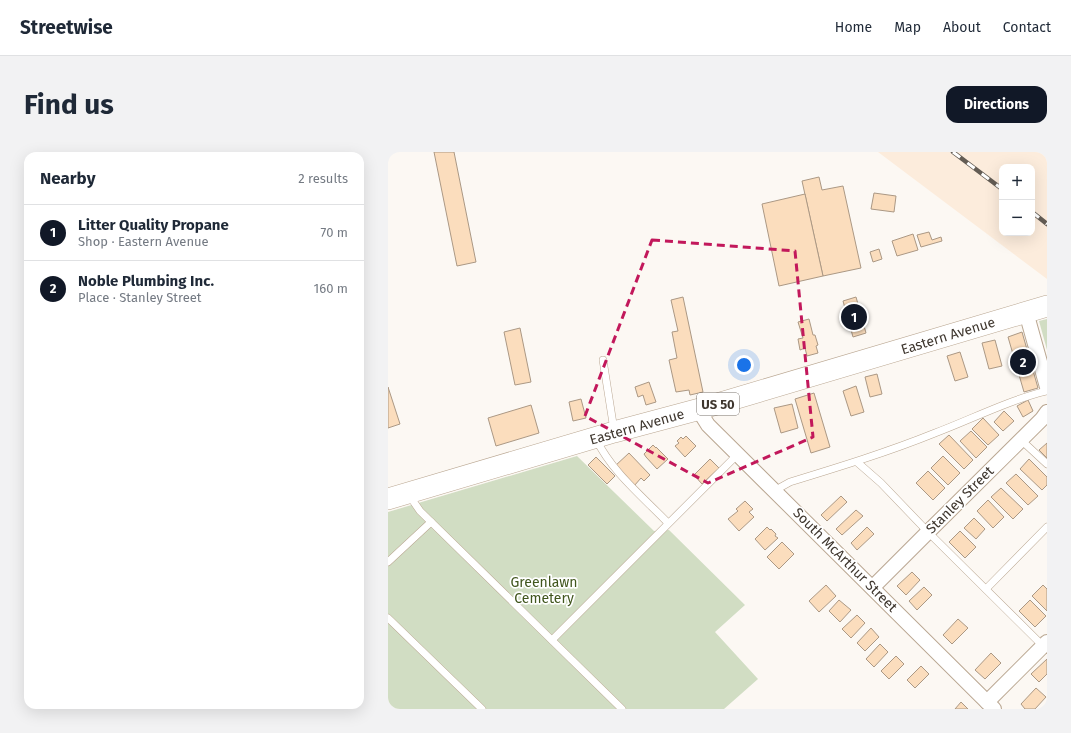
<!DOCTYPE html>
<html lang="en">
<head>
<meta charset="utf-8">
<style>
	:root { --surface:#fff; --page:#f2f2f3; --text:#1f2937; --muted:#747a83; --line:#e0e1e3; --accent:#111827 }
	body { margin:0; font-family:"Fira Sans",sans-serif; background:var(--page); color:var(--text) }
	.controls { position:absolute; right:12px; top:12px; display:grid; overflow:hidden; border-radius:8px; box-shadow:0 4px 16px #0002 }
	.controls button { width:36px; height:36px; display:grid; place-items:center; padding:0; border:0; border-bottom:1px solid var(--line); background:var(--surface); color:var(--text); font:20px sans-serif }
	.you { position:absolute; left:356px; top:213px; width:14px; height:14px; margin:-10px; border:3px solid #fff; border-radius:50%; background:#1a73e8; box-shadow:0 0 0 6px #1a73e833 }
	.badge { display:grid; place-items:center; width:26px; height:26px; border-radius:50%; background:var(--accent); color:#fff; font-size:13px; font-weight:700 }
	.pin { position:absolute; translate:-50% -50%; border:2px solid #fff; box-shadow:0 1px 4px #0006 }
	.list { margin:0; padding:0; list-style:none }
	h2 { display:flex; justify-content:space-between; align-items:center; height:52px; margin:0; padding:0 16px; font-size:17px }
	h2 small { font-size:13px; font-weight:400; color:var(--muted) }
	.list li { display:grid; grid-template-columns:26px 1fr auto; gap:12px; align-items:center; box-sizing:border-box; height:56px; padding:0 16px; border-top:1px solid var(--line) }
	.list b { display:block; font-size:15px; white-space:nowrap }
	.list p { margin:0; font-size:13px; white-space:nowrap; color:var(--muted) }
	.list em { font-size:13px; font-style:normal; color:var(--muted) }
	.map { position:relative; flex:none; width:659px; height:557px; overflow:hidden; border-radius:12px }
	header { display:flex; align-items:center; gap:24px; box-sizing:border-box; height:56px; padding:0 20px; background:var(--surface); border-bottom:1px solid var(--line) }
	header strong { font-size:19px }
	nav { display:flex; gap:22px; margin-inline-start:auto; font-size:14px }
	.intro { display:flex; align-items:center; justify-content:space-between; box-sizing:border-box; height:96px; padding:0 24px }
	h1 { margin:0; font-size:28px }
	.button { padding:10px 18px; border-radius:12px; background:var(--accent); color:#fff; font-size:14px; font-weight:700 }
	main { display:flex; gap:24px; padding:0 24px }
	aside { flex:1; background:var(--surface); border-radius:12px; box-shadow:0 4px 16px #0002 }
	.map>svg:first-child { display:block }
	.built { fill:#fcecdc; fill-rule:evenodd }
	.green { fill:#d1ddc3 }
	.building { fill:#fbddbd; stroke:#ab9884 }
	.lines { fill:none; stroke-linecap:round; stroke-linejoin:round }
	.service-casing { stroke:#baa792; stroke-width:8 }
	.minor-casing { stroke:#baa792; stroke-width:16 }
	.primary-casing { stroke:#baa792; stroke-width:22 }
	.service { stroke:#fff; stroke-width:7 }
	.minor { stroke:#fff; stroke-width:14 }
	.primary { stroke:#fff; stroke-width:21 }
	.rail-casing { stroke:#635c54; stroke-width:4.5 }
	.rail { stroke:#fff; stroke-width:3; stroke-dasharray:9; stroke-linecap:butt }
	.marked { fill:none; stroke:#c2185b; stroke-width:3; stroke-dasharray:8 5; stroke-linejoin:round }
	.labels { text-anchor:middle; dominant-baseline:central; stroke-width:3.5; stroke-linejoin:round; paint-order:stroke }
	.shield { fill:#fff; stroke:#78726d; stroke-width:1 }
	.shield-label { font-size:13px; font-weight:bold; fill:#3e362e }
	.street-label { font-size:14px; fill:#3e362e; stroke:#fff }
	.park-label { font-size:14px; fill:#41561e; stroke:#fff }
</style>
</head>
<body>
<header>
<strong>Streetwise</strong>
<nav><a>Home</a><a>Map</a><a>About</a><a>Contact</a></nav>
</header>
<div class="intro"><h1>Find us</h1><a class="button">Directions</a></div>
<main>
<aside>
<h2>Nearby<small>2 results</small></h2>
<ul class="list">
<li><span class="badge">1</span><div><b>Litter Quality Propane</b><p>Shop · Eastern Avenue</p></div><em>70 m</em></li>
<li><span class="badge">2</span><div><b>Noble Plumbing Inc.</b><p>Place · Stanley Street</p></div><em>160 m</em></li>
</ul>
</aside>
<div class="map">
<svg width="659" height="557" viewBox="0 0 659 557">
	<rect width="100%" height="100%" fill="#fcf8f3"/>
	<path class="built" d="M490,0h169v127zM614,15h30v66h-30z"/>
	<g class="green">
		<polygon points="659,167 659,198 651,169"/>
		<polygon points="189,304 266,379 281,378 357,453 327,480 370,527 336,557 0,557 0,360"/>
	</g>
	<g class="building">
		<polygon points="46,0 66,0 88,110 69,114"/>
		<polygon points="431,25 434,38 455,34 473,116 435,124 414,29"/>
		<polygon points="486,41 508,44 506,60 483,57"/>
		<polygon points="417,42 435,124 391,134 374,52"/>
		<polygon points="541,80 544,88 553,85 554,89 533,95 529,83"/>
		<polygon points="525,82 530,98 509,104 504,89"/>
		<polygon points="491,97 494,107 485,110 482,100"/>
		<polygon points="295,145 315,240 302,243 301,238 288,240 281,208 289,206 284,180 290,179 283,148"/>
		<polygon points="468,145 478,181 465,185 455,149"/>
		<polygon points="421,167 425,183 427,183 430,193 428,194 430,201 419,204 417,196 412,198 410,187 415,186 410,170"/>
		<polygon points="132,176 143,230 127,233 116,180"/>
		<polygon points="634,180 650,236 636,240 620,185"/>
		<polygon points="607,188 614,214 601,217 594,191"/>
		<polygon points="572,200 580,225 567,229 559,204"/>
		<polygon points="489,222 494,242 482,245 477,225"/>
		<polygon points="261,230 268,250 258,253 255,243 250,245 247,235"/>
		<polygon points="468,234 476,260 463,264 455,239"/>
		<polygon points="0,235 12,272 0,276"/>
		<polygon points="426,241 442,295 423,301 407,247"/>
		<polygon points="193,247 198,266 185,269 181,250"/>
		<polygon points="640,248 645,259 635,265 629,254"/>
		<polygon points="404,252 410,276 393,281 386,256"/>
		<polygon points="143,253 151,281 108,294 100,266"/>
		<polygon points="616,259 626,269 615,279 606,270"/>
		<polygon points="595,266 611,283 600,293 584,277"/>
		<polygon points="583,279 599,295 588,306 572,289"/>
		<polygon points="561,283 585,308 576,317 551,292"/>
		<polygon points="298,284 308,294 297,305 287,294 291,291 289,289 293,285 295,287"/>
		<polygon points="659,291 659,306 651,298"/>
		<polygon points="265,293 268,296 268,295 280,307 269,317 258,305 256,302"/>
		<polygon points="241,301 262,323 256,329 253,326 246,334 227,314"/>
		<polygon points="555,304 572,321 560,333 543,316"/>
		<polygon points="208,305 227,324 219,332 200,313"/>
		<polygon points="322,307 331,316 314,332 306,323"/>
		<polygon points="641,307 659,325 659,333 654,338 632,317"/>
		<polygon points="540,319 557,336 545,348 528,331"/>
		<polygon points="628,322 650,344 640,353 618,331"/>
		<polygon points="613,336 635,357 625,367 603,345"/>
		<polygon points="453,344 459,350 439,369 433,363"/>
		<polygon points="600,348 616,365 605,376 589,359"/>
		<polygon points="357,349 365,357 361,360 366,365 351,379 340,367 350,359 348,357"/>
		<polygon points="468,358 475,364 454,383 448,377"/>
		<polygon points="586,366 597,377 588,387 576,376"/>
		<polygon points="379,375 382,378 383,377 388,382 387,384 390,386 377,398 367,387"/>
		<polygon points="479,375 486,382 469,398 463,391"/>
		<polygon points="572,379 588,395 577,406 561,390"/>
		<polygon points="394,390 406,402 391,417 379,405"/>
		<polygon points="524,420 532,428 518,443 509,434"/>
		<polygon points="438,433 448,444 431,460 421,449"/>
		<polygon points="655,433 659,437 659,459 644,444"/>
		<polygon points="536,435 544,443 529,458 521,449"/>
		<polygon points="451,448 463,458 452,470 441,459"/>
		<polygon points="642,448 658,464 647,475 631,459"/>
		<polygon points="469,463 477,471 463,486 454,477"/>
		<polygon points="570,467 580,476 564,492 555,483"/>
		<polygon points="483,476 491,485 477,499 469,491"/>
		<polygon points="492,492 500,500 486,515 478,507"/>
		<polygon points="603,501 613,511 597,527 587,518"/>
		<polygon points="508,504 516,512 501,527 493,519"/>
		<polygon points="659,507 659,522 651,530 643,522"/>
		<polygon points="533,514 541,522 527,536 519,528"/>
		<polygon points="648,536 658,545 647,557 637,557 633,552"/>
		<polygon points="573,550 580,557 567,557"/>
	</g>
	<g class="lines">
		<defs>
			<g id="service">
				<polyline points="215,208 226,278"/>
				<path d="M208,287c16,33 47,58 72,84"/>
				<polyline points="632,287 659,312"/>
				<polyline points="469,310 493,331 540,380 656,495"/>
				<path d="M388,340l5,-5 9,-5c49,-15 98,-30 145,-49 37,-14 74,-33 112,-42"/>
				<polyline points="21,343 32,359 234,557"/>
				<polyline points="0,410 43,370"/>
				<polyline points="598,437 659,375"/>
				<polyline points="0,466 94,557"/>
				<polyline points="164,488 350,302"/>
			</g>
			<g id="minor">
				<polyline points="638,160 659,235"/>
				<polyline points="312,257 315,265 320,273 606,557"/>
				<polyline points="485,435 540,380 654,267 659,260"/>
				<polyline points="599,550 659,490"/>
			</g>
			<polyline id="primary" points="0,347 226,280 312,257 659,154"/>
		</defs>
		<use href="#service" class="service-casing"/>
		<use href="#minor" class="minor-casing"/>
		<use href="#primary" class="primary-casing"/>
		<use href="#service" class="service"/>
		<use href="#minor" class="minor"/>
		<use href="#primary" class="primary"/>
		<defs>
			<g id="rail">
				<polyline points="565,0 614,37"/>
				<polyline points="644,60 659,72"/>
			</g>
		</defs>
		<use href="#rail" class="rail-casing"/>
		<use href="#rail" class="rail"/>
	</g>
	<path class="marked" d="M264,88l143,11 18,186 -105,46 -123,-67z"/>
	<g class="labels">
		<rect class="shield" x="309" y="241" width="42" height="22" rx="3"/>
		<g class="shield-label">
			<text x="330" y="252">US 50</text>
		</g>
		<g class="street-label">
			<text transform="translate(560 184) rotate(-17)">Eastern Avenue</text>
			<text transform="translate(249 275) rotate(-16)">Eastern Avenue</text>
			<text transform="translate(572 348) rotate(-45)">Stanley Street</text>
			<text transform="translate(457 408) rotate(45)">South McArthur Street</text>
		</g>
		<g class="park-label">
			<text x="156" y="430">Greenlawn<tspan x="156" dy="16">Cemetery</tspan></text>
		</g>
	</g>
</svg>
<div class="controls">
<button>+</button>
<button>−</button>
</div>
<div class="you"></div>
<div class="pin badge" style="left:466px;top:165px">1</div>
<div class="pin badge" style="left:635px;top:210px">2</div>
</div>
</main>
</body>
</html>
